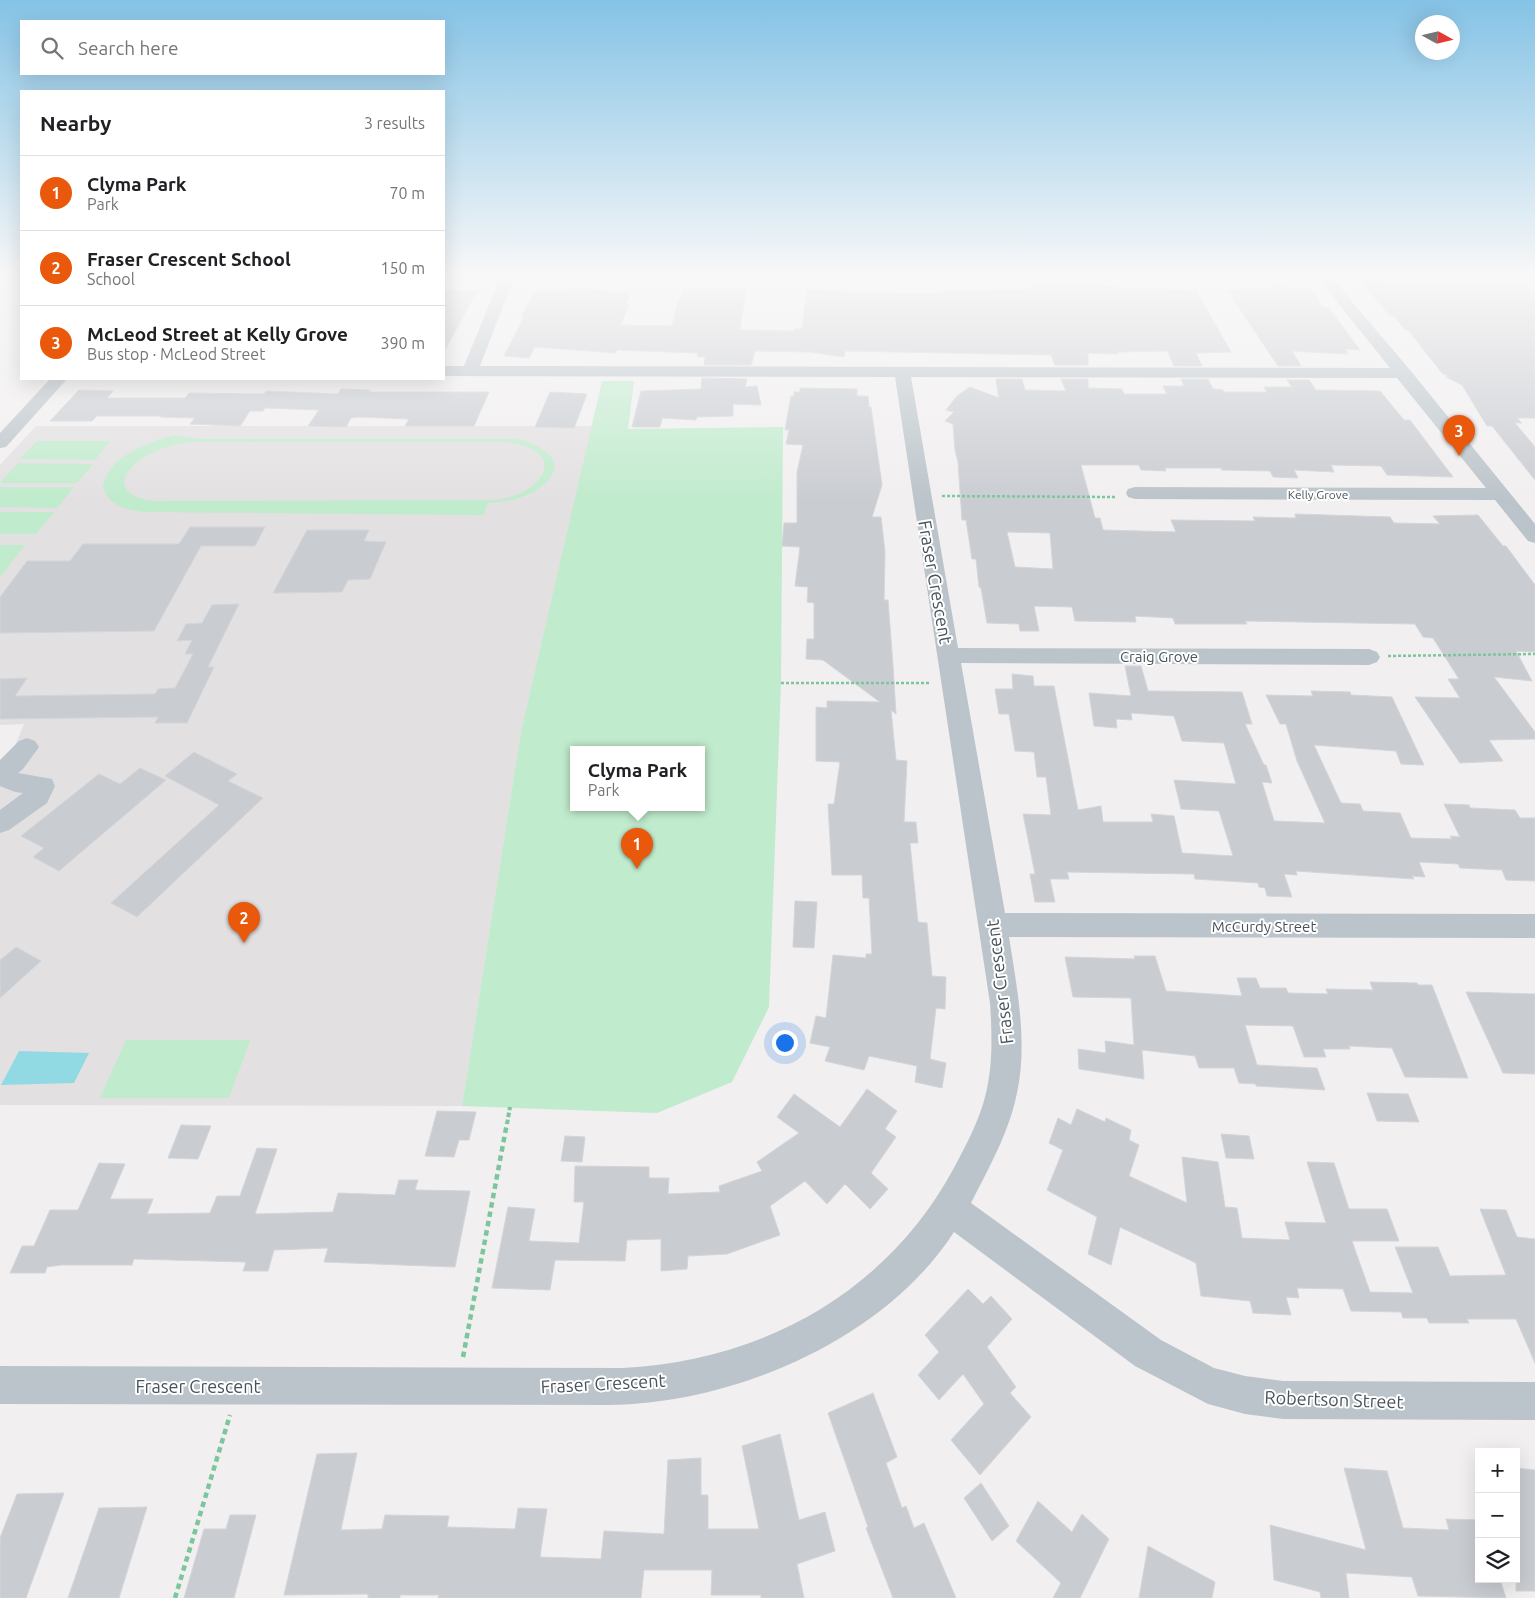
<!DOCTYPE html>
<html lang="en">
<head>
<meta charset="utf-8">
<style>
	:root { --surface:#fff; --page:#f2f2f2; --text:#202124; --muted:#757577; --line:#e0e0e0; --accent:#ea580c }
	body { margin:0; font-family:Ubuntu,sans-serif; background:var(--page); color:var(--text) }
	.controls { position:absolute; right:15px; bottom:15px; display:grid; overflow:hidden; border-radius:0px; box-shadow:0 5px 20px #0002 }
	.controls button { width:45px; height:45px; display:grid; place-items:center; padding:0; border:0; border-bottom:1px solid var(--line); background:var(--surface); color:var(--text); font:25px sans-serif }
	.compass { position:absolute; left:1415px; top:15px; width:45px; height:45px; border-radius:50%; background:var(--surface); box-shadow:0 5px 20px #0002; rotate:98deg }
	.you { position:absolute; left:784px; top:1042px; width:18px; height:18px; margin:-12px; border:4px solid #fff; border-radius:50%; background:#1a73e8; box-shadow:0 0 0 8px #1a73e833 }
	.badge { display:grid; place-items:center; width:32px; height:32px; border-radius:50%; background:var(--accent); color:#fff; font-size:16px; font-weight:700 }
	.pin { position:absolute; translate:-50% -41px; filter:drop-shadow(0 1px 2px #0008) }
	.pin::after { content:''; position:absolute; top:26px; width:18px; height:15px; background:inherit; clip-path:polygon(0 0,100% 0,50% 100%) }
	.popup { position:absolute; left:570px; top:746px; width:135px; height:65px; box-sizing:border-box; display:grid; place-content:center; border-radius:0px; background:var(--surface); filter:drop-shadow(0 1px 4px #0005); font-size:16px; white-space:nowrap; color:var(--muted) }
	.popup b { font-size:19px; color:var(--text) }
	.popup::after { content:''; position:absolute; left:50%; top:100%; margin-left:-10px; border:10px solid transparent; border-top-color:var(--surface) }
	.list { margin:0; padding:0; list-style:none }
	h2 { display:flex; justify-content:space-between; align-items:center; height:65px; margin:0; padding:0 20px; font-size:21px }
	h2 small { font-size:16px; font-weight:400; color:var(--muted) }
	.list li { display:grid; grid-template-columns:32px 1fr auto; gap:15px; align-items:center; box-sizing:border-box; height:75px; padding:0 20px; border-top:1px solid var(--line) }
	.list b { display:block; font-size:19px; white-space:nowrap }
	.list p { margin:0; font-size:16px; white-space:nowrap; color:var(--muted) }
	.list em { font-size:16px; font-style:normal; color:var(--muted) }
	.icon { flex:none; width:28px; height:28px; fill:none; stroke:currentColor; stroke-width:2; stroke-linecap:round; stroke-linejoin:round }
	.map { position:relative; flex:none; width:1535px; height:1598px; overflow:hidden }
	.search { position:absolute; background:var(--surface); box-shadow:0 5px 20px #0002; left:20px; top:20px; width:425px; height:55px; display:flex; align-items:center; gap:12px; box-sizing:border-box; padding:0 18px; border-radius:0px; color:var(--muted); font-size:19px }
	.panel { position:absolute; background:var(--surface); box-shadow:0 5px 20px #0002; left:20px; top:90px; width:425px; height:290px; border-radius:0px }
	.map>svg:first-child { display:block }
	.education { fill:#e2e0e0 }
	.green { fill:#c0ebcd; fill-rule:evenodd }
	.water { fill:#91dae4 }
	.building { fill:#c9ccd1; stroke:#d3d5da; fill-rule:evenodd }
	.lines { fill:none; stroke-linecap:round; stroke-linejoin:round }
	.path-far2 { stroke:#7bc69b; stroke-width:2.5; stroke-dasharray:3 2; stroke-linecap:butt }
	.path-far1 { stroke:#7bc69b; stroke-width:4; stroke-dasharray:4.5 2.5; stroke-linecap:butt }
	.path { stroke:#7bc69b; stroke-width:4.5; stroke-dasharray:5.5 4; stroke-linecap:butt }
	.minor { fill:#bbc4ca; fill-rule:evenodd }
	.labels { text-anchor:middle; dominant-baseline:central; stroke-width:4; stroke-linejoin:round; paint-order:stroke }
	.far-street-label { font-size:12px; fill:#48535a; stroke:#fff }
	.street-label { font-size:15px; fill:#48535a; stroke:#fff }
	.near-street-label { font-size:18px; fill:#48535a; stroke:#fff }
</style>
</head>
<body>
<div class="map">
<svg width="1535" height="1598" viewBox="0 0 1535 1598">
	<rect width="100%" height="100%" fill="#f1efef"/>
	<polygon class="education" points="36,426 592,426 521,731 462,1106 0,1105 0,782 24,724 0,725 0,465"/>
	<g class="green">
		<polygon points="1460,278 1535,278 1535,320 1502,320"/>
		<path d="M602,381h32l-6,48 155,-2 -2,256 -12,324 -37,75 -75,31 -195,-7 59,-375zM573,750h128v58h-128z"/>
		<path d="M174,435l24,4h318c27,5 58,25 23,49 -15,11 -34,14 -52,15l-3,12 -340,-3c-17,-2 -36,-6 -41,-25 5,-32 45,-44 71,-52zM192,442h312c64,6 45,49 -6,58l-345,1c-39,-5 -36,-29 -5,-46 14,-8 29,-11 44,-13z"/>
		<polygon points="37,441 110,441 95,460 20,459"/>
		<polygon points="18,463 93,464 77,483 0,483"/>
		<polygon points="0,487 74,487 57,508 0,507"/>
		<polygon points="0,512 54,512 36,534 0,534"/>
		<polygon points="0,545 25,545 0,577"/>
		<polygon points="126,1040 250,1040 229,1098 100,1098"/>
	</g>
	<polygon class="water" points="19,1051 89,1053 74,1083 1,1085"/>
	<g class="building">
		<polygon points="1361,281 1485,286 1482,283 1518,283 1535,298 1535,418 1517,418 1522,423 1515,423 1535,447 1535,480 1492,426 1487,426 1462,385 1446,377 1448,376 1442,373 1408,330 1405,330 1394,316 1390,316"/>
		<polygon points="1035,286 1093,286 1196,291 1231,352 1196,353 1202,366 1174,366 1167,351 1118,352 1118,354 1088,353 1088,365 1055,365 1051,355 845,351 844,357 810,352 755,351 751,365 704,365 705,357 697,357 698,353 617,350 616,353 535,347 529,358 504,356 524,317 521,316 536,291 569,291 570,288 630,293 626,304 629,304 621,325 672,326 679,298 682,298 684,289 746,290 740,330 794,331 794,329 802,329 807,290 928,294 938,293 938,291 1032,290 1031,287"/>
		<polygon points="1272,286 1313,290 1322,307 1328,307 1360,350 1345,349 1348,354 1292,351 1301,366 1278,366 1227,290 1243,290 1241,287 1272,288"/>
		<polygon points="444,290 477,291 444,352"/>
		<polygon points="702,378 747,379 745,387 757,386 761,405 733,404 733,416 697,417 696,420 662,418 660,427 632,427 641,391 701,389"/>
		<path d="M996,379h26l3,11 41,1 -5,-12h27v9l34,1 2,5h43l-4,-8h21l-3,-7h27l5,10 10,1 1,2h43l-3,-5h28l-5,-7h22l7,10 64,1 24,29h6l43,57 -66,-2 -6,-9 -50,-1 3,7 -40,-2 4,8 -25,-1 -3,-6 -48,-1 -1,-2h-56l1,3 -25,-1 -2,-5h-58l14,53h5l3,12 73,2 -5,-12 84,1 -2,-4 43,1 -1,-4 95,3 4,6 46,1 -7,-8 45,-1 25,31h3l29,39v67l-19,-1 16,30 -38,-4 41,55v7l-46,1 14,21 -43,2 -45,-66 45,1 -12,-19h11l-26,-41 -10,-1 -8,-13 -170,-3 2,3h-72l-2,-6 -38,-2 1,6 -61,-1 -3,-14 -38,-1 5,25h-19l-1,-7 -32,-1 -6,-35 -2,-1 -3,-28h-4l-6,-39h-4l-4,-58 -3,-12 -2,-26 -8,-3 9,-9 -8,-2 11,-14 13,-9 29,11zM1007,532l43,1 3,36 -38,-2z"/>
		<polygon points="800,388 857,389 857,396 868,396 869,407 871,407 882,485 872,517 881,517 885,552 884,600 888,600 893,666 896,714 891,710 896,760 907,761 904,822 916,822 918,843 910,843 918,922 927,923 932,976 946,977 945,1009 936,1008 930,1059 946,1063 942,1088 915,1082 917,1066 869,1056 864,1070 825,1061 830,1047 810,1043 816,1016 826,1018 833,955 866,958 866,954 872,954 869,898 863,898 862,875 832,875 828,804 834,804 840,762 816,761 816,707 827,708 827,701 880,702 823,660 806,659 807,639 814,639 814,603 807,602 808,587 795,586 800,547 782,546 784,523 797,523 797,472 803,445 786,444 789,430 785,430 791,396 794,396 794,392 800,392"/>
		<polygon points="341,389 370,390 369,392 489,392 474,426 405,426 409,419 359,417 351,418 346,427 308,426 319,410 265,408 263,411 250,411 240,426 190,424 195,418 160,417 162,416 97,416 92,421 50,421 79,390 113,391 107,398 185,398 189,393 264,394 266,391 338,394"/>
		<polygon points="550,392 587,394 574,428 535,427"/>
		<polygon points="190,527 265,527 255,546 201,546 154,631 0,633 0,597 27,561 70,561 83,544 179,544"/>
		<polygon points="307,530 369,530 364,541 386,542 370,579 348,580 342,592 273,593"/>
		<polygon points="239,604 208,667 214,667 187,723 155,723 158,717 0,719 0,679 27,678 15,696 155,694 158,689 175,688 193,654 185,654 192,640 177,641 186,624 202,623 212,605"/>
		<polygon points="1125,666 1141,666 1148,691 1242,692 1252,724 1245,724 1264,765 1266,765 1272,783 1262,782 1274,821 1325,823 1297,761 1286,724 1280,724 1266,695 1313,696 1311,691 1350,692 1351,695 1392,697 1424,765 1401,764 1396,751 1314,745 1341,803 1360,804 1363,811 1400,813 1411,838 1452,839 1450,836 1460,837 1444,804 1469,805 1470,808 1515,810 1520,818 1535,818 1535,881 1506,880 1502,870 1460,868 1458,864 1419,862 1425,877 1412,876 1414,879 1296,871 1297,875 1284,874 1292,897 1267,896 1265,888 1259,887 1258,883 1195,879 1194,874 1067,872 1069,879 1050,879 1055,902 1035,902 1030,874 1035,874 1023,814 1051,815 1046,777 1037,777 1034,752 1015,751 1009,714 999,714 995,689 1013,689 1012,674 1033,676 1034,686 1054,686 1078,810 1101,806 1103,822 1153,822 1151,814 1174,816 1182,853 1233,856 1219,811 1181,809 1174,780 1236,784 1224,743 1182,741 1174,716 1131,713 1132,720 1116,719 1117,728 1094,726 1089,693 1131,696"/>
		<polygon points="194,752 237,774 228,781 263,798 137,917 111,903 219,805 165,776"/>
		<polygon points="140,768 166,780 59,871 33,857 44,848 21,836 99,774 120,784"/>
		<polygon points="795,901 817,902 814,948 793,947"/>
		<polygon points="16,947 41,961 0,998 0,960"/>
		<polygon points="1134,956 1155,956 1166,991 1242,996 1237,978 1256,978 1260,988 1286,988 1288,993 1328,994 1326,989 1373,990 1370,982 1417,983 1418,985 1432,985 1468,1078 1405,1077 1392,1048 1349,1046 1350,1049 1323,1049 1326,1057 1304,1057 1293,1026 1245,1025 1257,1065 1317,1068 1325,1090 1256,1086 1256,1084 1239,1083 1234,1068 1199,1068 1195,1056 1142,1050 1144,1079 1079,1069 1078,1049 1106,1053 1105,1041 1134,1045 1131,998 1073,997 1065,957 1135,959"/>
		<polygon points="1466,992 1535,994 1535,1074 1503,1073"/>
		<polygon points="867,1089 897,1111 885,1129 896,1137 871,1173 888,1189 870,1209 845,1184 827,1204 805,1181 770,1206 780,1235 727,1254 688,1256 687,1269 661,1271 661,1239 627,1240 625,1261 555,1260 550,1290 492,1288 508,1207 535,1209 529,1241 579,1243 584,1202 574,1202 575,1166 649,1167 649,1178 669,1178 668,1194 720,1192 719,1186 762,1171 757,1162 799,1133 777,1117 794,1094 840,1127"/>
		<polygon points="1367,1093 1408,1094 1419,1122 1377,1121"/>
		<polygon points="1077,1109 1105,1122 1106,1118 1131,1130 1129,1140 1139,1145 1129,1176 1187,1203 1182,1157 1218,1162 1225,1207 1237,1208 1242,1238 1290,1240 1285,1222 1326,1223 1307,1162 1334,1163 1349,1209 1387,1209 1399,1241 1352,1241 1370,1292 1413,1293 1395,1247 1438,1247 1450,1276 1506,1275 1480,1209 1506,1210 1517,1237 1535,1239 1535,1363 1516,1319 1467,1319 1469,1323 1429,1323 1427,1318 1403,1318 1401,1312 1351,1311 1343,1289 1297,1288 1299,1298 1286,1297 1291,1315 1253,1313 1250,1301 1201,1296 1196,1263 1120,1227 1111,1265 1088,1254 1097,1217 1047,1190 1063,1150 1049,1143 1058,1118 1071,1125"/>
		<polygon points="437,1111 476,1112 469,1140 459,1140 454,1157 425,1156"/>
		<polygon points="181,1125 211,1126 198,1159 168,1158"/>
		<polygon points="1221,1134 1249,1136 1254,1159 1226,1158"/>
		<polygon points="565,1136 585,1137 582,1162 561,1161"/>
		<polygon points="257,1148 277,1149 255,1214 333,1212 338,1193 395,1195 399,1180 418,1180 415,1190 470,1191 455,1267 324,1262 328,1248 274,1250 268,1271 243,1271 246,1262 134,1259 132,1265 61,1265 47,1267 45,1273 10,1273 22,1246 34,1246 50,1210 78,1210 99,1163 125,1164 110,1199 153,1199 147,1214 210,1213 217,1196 240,1196"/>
		<polygon points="968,1289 983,1304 991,1296 1012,1319 987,1347 1016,1387 1010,1393 1031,1417 980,1475 951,1440 984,1404 963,1374 939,1400 918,1375 939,1352 925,1335"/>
		<polygon points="873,1393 897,1457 886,1463 902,1508 906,1506 914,1528 924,1523 956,1598 893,1598 866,1528 868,1527 828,1413"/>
		<polygon points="780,1434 799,1520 825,1512 835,1551 797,1564 804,1598 761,1598 761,1595 711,1595 712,1570 644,1570 641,1598 438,1598 439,1595 400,1595 400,1598 368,1598 368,1594 284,1595 317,1454 357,1453 341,1530 382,1529 385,1515 449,1516 447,1527 515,1529 518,1508 547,1509 540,1557 601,1559 604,1531 664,1534 668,1460 701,1458 701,1495 708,1495 708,1529 759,1529 742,1446"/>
		<polygon points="1344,1468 1387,1471 1403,1528 1449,1530 1446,1519 1479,1520 1479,1579 1500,1579 1506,1598 1418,1596 1412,1577 1346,1573 1349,1598 1321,1598 1320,1592 1274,1580 1270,1525 1366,1550"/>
		<polygon points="1516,1468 1535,1470 1535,1591 1516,1591"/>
		<polygon points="981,1483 1009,1526 992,1541 964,1498"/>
		<polygon points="64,1493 26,1598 0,1598 0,1538 17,1494"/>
		<polygon points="1038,1501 1072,1532 1082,1514 1109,1539 1080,1598 1053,1598 1061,1583 1016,1541"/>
		<polygon points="147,1507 119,1598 68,1598 99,1508"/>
		<polygon points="230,1515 256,1515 234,1598 184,1598 204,1529 226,1529"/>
		<polygon points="1148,1546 1215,1582 1212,1598 1139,1598"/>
	</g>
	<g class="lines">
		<g class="path-far2">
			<polyline points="942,496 1116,497"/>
			<polyline points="1388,656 1535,654"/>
			<polyline points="781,683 930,683"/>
		</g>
		<polyline class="path-far1" points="507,1124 510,1107"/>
		<g class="path">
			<polyline points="463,1357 507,1123"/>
			<polyline points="175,1598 230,1415"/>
		</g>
		<g class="minor">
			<path d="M500,278h14l-34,88 910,2 -72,-90h14l78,92 125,154v19l-7,-2 -33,-41 -360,-1 -7,-2 -2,-4 2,-4 7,-2 351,1 -89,-110 -486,-1 47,271 411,1 8,3 3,5 -3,5 -8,3 -408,-2 44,250 530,1v24l-526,-1c8,51 19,105 8,156 -8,39 -28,75 -46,110l190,137 53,28 31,8 38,5 252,1v38l-252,-1 -38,-5 -37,-10 -73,-38 -181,-134c-69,107 -218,171 -343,173l-611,-1v-38l622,2c141,-7 266,-76 333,-202 12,-23 25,-47 31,-73 7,-29 6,-60 4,-90l-95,-626 -451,-1v-10h20z"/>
			<polygon points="50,379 67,379 6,447 0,448 0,433"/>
			<polygon points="27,738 35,741 39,747 23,769 18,773 52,779 55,786 47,803 9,830 0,833 0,810 23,793 15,792 0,786 0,760 19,741"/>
		</g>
	</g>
	<linearGradient id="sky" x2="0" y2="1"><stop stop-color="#85c3e6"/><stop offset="0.55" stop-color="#f9f8f8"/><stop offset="1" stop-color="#f9f8f8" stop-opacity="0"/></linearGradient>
	<rect width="1535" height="502" fill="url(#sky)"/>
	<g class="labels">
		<g class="far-street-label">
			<text x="1318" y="494">Kelly Grove</text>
		</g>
		<g class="street-label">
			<text x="1159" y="656">Craig Grove</text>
			<text x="1264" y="926">McCurdy Street</text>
		</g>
		<g class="near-street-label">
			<text transform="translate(936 582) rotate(80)">Fraser Crescent</text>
			<text transform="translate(999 982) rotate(-97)">Fraser Crescent</text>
			<text transform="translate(603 1383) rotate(-3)">Fraser Crescent</text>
			<text x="198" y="1386">Fraser Crescent</text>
			<text transform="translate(1334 1399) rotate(2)">Robertson Street</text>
		</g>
	</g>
</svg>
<div class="controls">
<button>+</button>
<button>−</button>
<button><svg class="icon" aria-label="layers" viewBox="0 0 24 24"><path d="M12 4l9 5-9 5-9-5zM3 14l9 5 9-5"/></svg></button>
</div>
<svg class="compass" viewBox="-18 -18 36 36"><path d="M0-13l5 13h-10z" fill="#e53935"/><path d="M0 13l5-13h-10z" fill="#757577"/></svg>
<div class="you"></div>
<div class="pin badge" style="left:637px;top:869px">1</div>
<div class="popup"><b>Clyma Park</b>Park</div>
<div class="pin badge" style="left:244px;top:943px">2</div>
<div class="pin badge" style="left:1459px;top:456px">3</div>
<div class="search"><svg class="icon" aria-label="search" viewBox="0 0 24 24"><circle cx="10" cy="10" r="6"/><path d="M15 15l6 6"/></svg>Search here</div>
<section class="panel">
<h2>Nearby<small>3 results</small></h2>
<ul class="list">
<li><span class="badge">1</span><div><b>Clyma Park</b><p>Park</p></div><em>70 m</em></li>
<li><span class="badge">2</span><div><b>Fraser Crescent School</b><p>School</p></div><em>150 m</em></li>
<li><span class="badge">3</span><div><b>McLeod Street at Kelly Grove</b><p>Bus stop · McLeod Street</p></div><em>390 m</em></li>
</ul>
</section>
</div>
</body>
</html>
